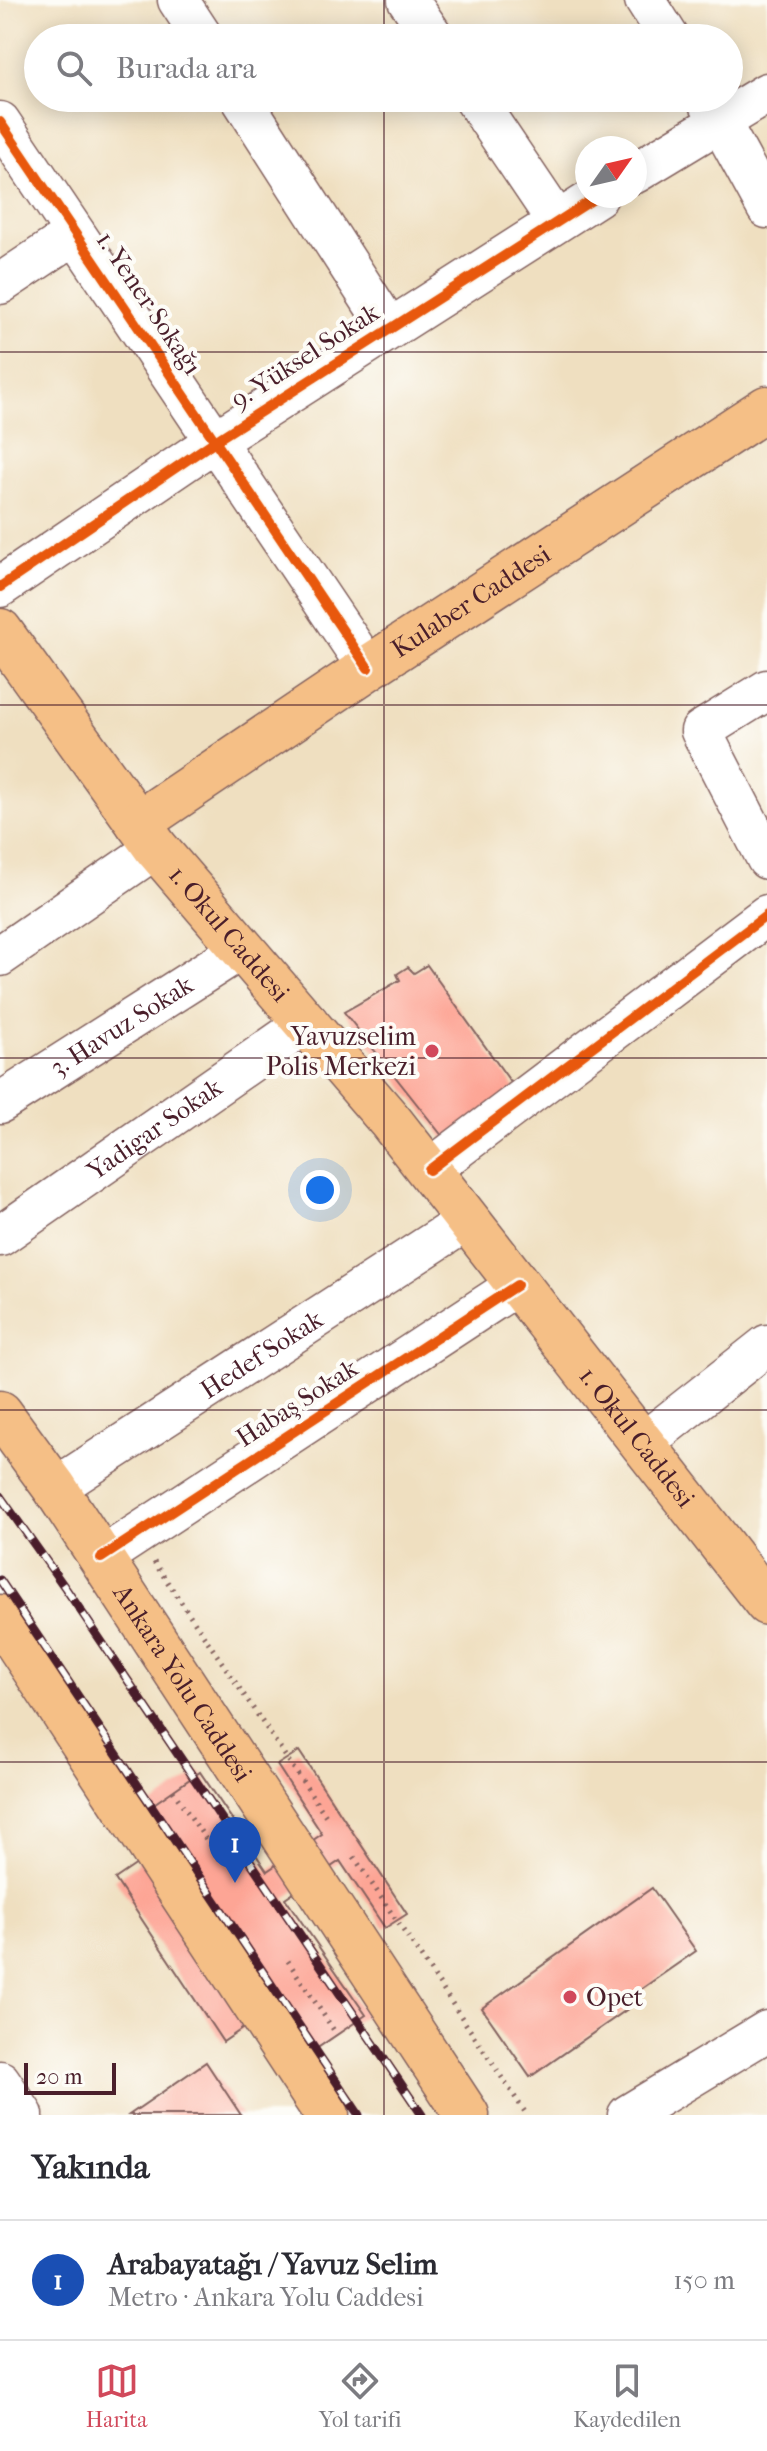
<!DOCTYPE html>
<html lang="tr">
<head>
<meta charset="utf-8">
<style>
	:root { --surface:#fff; --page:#f7f7f7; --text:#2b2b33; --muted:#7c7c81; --line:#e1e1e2; --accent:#d1495b }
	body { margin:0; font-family:"IM FELL French Canon",serif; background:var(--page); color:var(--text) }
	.compass { position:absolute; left:575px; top:136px; width:72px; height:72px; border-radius:50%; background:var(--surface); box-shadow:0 4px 20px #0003; rotate:56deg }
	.scale { position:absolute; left:24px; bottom:20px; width:92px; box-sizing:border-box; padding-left:8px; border:4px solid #4a1f2b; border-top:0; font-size:22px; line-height:28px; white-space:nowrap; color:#4a1f2b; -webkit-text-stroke:6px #fdfcf7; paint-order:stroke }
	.you { position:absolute; left:320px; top:1190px; width:28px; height:28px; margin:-20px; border:6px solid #fff; border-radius:50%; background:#1a73e8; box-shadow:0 0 0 12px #1a73e833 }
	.badge { display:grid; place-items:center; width:52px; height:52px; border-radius:50%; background:var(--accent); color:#fff; font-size:26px; font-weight:700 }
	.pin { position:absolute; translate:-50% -66px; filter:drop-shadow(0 2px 4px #0008) }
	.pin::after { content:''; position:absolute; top:42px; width:28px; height:24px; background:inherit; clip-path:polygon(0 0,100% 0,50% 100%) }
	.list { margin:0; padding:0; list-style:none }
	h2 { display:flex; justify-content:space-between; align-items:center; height:104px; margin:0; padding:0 32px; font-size:34px }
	h2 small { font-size:26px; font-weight:400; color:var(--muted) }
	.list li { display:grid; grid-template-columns:52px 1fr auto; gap:24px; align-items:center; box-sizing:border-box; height:120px; padding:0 32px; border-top:2px solid var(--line) }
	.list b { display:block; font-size:30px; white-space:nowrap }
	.list p { margin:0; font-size:26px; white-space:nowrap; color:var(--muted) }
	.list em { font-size:26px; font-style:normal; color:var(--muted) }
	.icon { flex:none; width:44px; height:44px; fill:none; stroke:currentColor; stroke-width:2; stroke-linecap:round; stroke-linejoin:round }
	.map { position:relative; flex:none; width:767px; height:2115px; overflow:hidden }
	.search { position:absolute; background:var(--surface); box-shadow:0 4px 20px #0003; left:24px; right:24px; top:24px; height:88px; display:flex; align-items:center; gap:20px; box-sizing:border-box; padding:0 28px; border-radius:44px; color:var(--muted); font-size:30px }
	.sheet { height:224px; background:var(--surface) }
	nav { display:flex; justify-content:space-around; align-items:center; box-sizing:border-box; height:112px; border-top:2px solid var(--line); background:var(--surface); font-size:22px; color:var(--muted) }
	nav a { display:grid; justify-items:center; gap:4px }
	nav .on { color:var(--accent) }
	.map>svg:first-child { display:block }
	.building { fill:#fda595 }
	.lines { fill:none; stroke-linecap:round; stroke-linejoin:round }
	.minor-casing { stroke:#84625f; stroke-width:43 }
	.major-casing { stroke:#84625f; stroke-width:47 }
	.highway-casing { stroke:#84625f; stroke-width:47 }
	.path { stroke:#84625f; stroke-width:5; stroke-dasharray:2 6; stroke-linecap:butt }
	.minor { stroke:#fff; stroke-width:40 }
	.major { stroke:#f5bf86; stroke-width:44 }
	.highway { stroke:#f5bf86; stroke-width:44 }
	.rail-casing { stroke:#4a1f2b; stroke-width:9 }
	.rail { stroke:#fdfcf7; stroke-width:6; stroke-dasharray:18; stroke-linecap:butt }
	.cycleway-casing { stroke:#fdfcf7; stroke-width:15 }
	.cycleway { stroke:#e8590c; stroke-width:10 }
	.grid { fill:none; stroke:#4a1f2b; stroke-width:2; stroke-opacity:0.55 }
	.poi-dot { fill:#d1495b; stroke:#fdfcf7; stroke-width:3 }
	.labels { text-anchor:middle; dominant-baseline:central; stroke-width:8; stroke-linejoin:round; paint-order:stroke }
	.street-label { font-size:26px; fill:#4a1f2b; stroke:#fdfcf7 }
	.poi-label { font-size:26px; fill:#4a1f2b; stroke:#fdfcf7; text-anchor:end }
</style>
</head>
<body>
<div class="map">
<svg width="767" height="2115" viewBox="0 0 767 2115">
	<rect width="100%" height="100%" fill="#fdfcf7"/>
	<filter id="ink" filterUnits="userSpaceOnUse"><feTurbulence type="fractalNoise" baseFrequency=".0125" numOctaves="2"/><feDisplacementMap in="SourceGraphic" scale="16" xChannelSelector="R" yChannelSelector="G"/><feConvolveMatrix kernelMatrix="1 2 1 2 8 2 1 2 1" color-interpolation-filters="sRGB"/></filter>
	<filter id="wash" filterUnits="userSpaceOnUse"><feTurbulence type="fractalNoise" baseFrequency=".006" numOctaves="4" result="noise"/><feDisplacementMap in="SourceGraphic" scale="32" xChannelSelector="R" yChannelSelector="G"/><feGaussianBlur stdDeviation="1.8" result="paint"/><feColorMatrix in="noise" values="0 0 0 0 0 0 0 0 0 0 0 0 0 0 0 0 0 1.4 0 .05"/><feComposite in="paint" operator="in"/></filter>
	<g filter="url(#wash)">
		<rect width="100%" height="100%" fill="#efdfc0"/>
		<g id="blocks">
			<g class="building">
				<polygon points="427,965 517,1091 447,1142 344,1012 400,980 397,974 408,967 414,973"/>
				<polygon points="299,1751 407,1914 385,1928 340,1861 285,1898 366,2015 310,2053 245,2027 223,2042 115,1879 137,1864 145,1810 200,1772 267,1871 322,1834 277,1765"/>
				<polygon points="652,1888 696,1951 627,1999 632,2006 530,2077 482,2008"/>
				<polygon points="206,2062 241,2115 129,2115"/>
			</g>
		</g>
	</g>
	<g filter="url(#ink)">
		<use href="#blocks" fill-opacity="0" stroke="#84625f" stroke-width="2"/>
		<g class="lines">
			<defs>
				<g id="minor">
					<polyline points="178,0 203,38"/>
					<polyline points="408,0 434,38"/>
					<polyline points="645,0 669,38"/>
					<polyline points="241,98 389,328"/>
					<polyline points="474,98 557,221"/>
					<polyline points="707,98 767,208"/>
					<polyline points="0,122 368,668"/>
					<polyline points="635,173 767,93"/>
					<polyline points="0,284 75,234"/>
					<polyline points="0,587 215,441 598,196"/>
					<polyline points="767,690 701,731 767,859"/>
					<polyline points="0,956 156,848"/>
					<path id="s1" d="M0,1103l243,-155"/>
					<polyline points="429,1170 767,915"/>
					<path id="s2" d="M0,1236l308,-214"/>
					<polyline points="643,1443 767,1345"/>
					<path id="s3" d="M55,1488l413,-268"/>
					<polyline points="101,1558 517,1285"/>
					<polyline points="0,2081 23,2115"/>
					<polyline points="628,2115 767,2031"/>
				</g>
				<g id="major">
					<path id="s4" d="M0,631l156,217 235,274 376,481"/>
					<path id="s5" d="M138,823l230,-155 399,-260"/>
				</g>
				<g id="highway">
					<path id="s6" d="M0,1413l55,75 412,627"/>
					<polyline points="0,1617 327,2115"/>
				</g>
			</defs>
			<use href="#minor" class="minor-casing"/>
			<use href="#major" class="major-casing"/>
			<use href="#highway" class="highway-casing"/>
			<g class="path">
				<polyline points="154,1562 328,1819"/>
				<polyline points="173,1791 220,1860"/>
				<polyline points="354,1857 527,2115"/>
				<polyline points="288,1961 337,2035"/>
			</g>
			<use href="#minor" class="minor"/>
			<use href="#major" class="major"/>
			<use href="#highway" class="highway"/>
			<defs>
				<g id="rail">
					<polyline points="0,1496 66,1589 422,2115"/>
					<polyline points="0,1580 359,2115"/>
				</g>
			</defs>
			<use href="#rail" class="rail-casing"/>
			<use href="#rail" class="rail"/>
			<defs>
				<g id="cycleway">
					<polyline points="0,122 368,668"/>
					<polyline points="0,587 215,441 598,196"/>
					<polyline points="429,1170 767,915"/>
					<polyline points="101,1558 517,1285"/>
				</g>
			</defs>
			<use href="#cycleway" class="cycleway-casing"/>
			<use href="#cycleway" class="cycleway"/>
		</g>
	</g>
	<path class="grid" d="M384,0v38M384,98v2017M0,352h767M0,705h767M0,1058h767M0,1410h767M0,1762h767"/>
	<g class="poi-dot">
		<circle cx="432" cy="1051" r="8"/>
		<circle cx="570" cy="1997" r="8"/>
	</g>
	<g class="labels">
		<g class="street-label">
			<text transform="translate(149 303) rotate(56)">1. Yener Sokağı</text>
			<text transform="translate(305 356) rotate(-33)">9. Yüksel Sokak</text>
			<text stroke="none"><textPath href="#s5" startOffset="400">Kulaber Caddesi</textPath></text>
			<text stroke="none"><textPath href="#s4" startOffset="380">1. Okul Caddesi</textPath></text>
			<text stroke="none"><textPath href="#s1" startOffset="144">3. Havuz Sokak</textPath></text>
			<text stroke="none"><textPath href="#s2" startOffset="188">Yadigar Sokak</textPath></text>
			<text stroke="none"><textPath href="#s3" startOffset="246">Hedef Sokak</textPath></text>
			<text transform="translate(297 1403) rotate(-33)">Habaş Sokak</text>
			<text stroke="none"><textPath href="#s4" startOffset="1028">1. Okul Caddesi</textPath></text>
			<text stroke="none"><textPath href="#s6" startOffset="326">Ankara Yolu Caddesi</textPath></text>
		</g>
		<g class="poi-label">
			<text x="416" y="1036">Yavuzselim<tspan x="416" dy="30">Polis Merkezi</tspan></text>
			<text x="586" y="1997" text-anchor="start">Opet</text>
		</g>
	</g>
</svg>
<svg class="compass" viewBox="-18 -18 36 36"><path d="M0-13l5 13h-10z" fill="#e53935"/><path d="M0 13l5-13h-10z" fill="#7c7c81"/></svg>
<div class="scale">20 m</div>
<div class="you"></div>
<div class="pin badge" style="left:235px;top:1883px;background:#1a4fb4">1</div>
<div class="search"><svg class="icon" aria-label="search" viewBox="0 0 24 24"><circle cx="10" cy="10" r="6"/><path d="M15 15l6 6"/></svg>Burada ara</div>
</div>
<section class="sheet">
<h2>Yakında<small></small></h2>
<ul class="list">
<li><span class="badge" style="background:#1a4fb4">1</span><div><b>Arabayatağı / Yavuz Selim</b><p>Metro · Ankara Yolu Caddesi</p></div><em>150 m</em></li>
</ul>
</section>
<nav>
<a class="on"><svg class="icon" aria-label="map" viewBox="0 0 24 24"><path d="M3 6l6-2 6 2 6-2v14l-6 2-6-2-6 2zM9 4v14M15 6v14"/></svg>Harita</a>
<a><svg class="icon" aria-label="directions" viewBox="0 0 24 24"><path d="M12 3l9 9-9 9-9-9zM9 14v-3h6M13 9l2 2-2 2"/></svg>Yol tarifi</a>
<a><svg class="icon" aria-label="saved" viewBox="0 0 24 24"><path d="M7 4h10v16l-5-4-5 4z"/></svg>Kaydedilen</a>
</nav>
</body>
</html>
